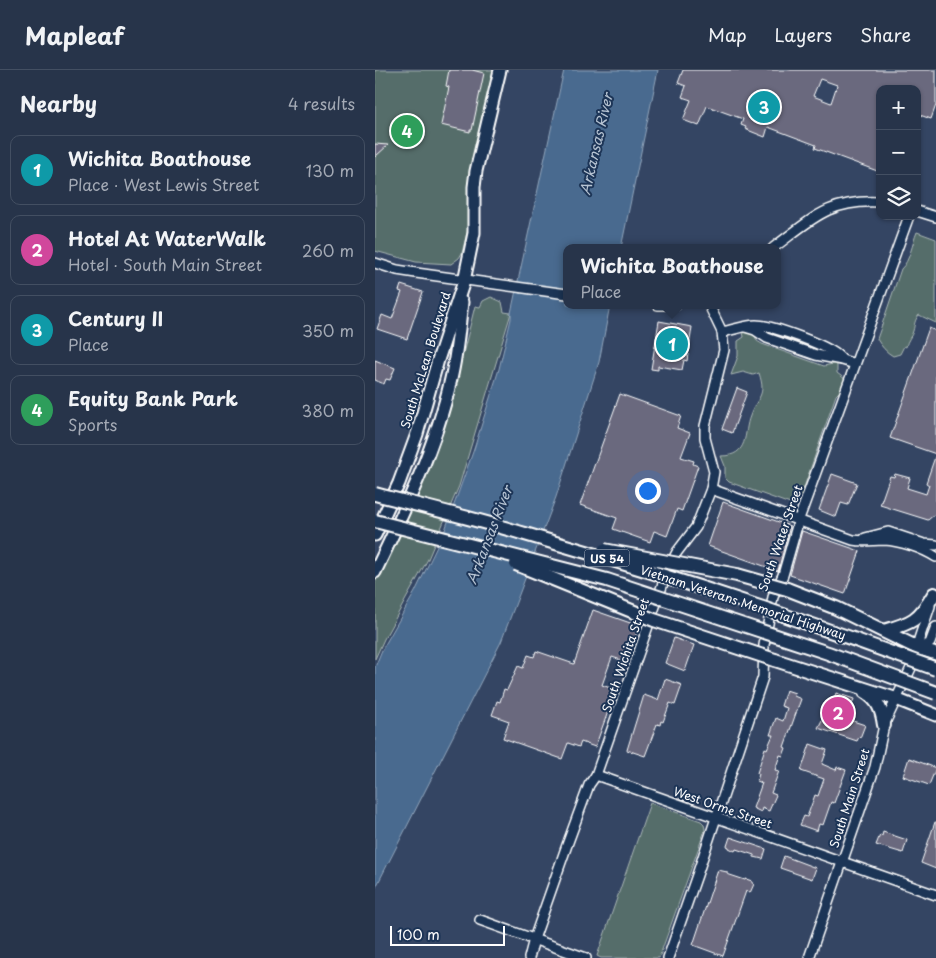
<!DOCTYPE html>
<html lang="en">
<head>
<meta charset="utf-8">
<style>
	:root { --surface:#27344a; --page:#2f3c51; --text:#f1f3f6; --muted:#a4aab5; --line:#434f62; --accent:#e69b98 }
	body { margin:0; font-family:"Playpen Sans",sans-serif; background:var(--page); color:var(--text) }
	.controls { position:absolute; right:15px; top:15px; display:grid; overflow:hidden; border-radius:10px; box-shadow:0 1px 4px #0004 }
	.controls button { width:45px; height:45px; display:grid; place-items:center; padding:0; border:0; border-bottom:1px solid var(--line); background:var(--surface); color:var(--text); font:25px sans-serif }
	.scale { position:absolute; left:15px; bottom:12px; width:115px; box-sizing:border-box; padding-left:5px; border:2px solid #fff; border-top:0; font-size:14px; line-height:18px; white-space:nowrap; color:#fff; -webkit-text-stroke:4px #1d3557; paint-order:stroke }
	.you { position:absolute; left:272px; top:420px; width:18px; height:18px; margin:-12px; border:4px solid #fff; border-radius:50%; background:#1a73e8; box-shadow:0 0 0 8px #1a73e833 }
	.badge { display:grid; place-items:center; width:32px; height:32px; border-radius:50%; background:var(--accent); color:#fff; font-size:16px; font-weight:700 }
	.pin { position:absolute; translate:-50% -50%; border:2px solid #fff; box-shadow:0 1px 5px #0006 }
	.popup { position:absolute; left:188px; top:174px; width:218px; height:65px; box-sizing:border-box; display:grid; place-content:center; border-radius:10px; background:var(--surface); filter:drop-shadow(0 1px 4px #0005); font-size:16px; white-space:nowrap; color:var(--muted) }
	.popup b { font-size:19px; color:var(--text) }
	.popup::after { content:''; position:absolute; left:50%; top:100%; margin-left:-10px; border:10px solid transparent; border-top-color:var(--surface) }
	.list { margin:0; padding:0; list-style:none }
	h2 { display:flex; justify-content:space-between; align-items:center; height:65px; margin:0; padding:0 20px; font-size:21px }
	h2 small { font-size:16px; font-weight:400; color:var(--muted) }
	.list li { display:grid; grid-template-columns:32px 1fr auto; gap:15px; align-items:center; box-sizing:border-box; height:70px; margin:0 10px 10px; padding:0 10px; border:1px solid var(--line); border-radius:10px }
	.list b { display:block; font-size:19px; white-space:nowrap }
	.list p { margin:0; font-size:16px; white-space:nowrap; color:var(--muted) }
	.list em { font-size:16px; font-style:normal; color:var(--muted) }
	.icon { flex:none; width:28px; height:28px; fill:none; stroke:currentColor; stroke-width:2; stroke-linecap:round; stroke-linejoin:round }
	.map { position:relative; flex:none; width:561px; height:888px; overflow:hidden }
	header { display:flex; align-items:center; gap:30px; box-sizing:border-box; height:70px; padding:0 25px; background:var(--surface); border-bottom:1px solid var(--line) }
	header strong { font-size:24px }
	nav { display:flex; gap:28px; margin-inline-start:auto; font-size:18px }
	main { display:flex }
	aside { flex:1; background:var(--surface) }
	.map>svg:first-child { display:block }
	.green { fill:#546d6a; stroke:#aab6b4 }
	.water { fill:#496a8f; stroke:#92a6bc }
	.building { fill:#6a697e; stroke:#fff; fill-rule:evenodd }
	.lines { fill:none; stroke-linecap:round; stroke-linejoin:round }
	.minor-casing { stroke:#fff; stroke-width:12 }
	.major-casing { stroke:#fff; stroke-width:15 }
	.highway-casing { stroke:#fff; stroke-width:16 }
	.minor { stroke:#1d3557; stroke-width:9 }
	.major { stroke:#1d3557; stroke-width:11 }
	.highway { stroke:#1d3557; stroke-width:12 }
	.highway-bridge-casing { stroke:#fff; stroke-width:16; stroke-linecap:butt }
	.highway-bridge { stroke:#1d3557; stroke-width:12 }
	.labels { text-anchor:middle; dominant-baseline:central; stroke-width:4; stroke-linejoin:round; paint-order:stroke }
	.shield { fill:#1d3557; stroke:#bbc2cd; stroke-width:1 }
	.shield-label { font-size:11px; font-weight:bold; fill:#fff }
	.street-label { font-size:12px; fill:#fff; stroke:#1d3557 }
	.water-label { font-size:14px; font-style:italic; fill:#b6c3d2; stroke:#1d3557 }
</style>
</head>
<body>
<header>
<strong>Mapleaf</strong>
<nav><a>Map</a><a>Layers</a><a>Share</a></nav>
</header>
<main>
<aside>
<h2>Nearby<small>4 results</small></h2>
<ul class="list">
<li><span class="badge" style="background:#0f9aa8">1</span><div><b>Wichita Boathouse</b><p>Place · West Lewis Street</p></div><em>130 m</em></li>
<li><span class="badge" style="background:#d1479c">2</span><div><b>Hotel At WaterWalk</b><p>Hotel · South Main Street</p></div><em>260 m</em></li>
<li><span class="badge" style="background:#0f9aa8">3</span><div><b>Century II</b><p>Place</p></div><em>350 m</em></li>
<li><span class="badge" style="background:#2e9e5b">4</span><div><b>Equity Bank Park</b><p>Sports</p></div><em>380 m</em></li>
</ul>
</aside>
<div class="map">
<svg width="561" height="888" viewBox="0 0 561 888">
	<rect width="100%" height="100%" fill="#344563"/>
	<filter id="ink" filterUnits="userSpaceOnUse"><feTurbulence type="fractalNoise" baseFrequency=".02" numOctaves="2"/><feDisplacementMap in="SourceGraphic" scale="10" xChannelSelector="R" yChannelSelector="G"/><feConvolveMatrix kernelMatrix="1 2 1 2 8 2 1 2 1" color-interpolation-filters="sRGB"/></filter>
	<g filter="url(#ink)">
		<g class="green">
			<polygon points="0,0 120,0 94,154 87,183 84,188 76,194 41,192 0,181"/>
			<path d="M542,162l19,7v84l-17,-8c-5,6 -4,9 -6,16 -1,5 -6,9 -7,16l-2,-1 -4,8 -7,2c-7,-4 -12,-10 -16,-17l24,-70c9,-8 11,-25 16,-37z"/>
			<polygon points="116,227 127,232 129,242 136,243 84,416 53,489 9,569 0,589 0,513 13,487 82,308 100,236 105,237 108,231"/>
			<path d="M371,261l8,2 3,8 5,3 62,22 13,-3v10l8,6 -3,10 -6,6 -35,101 -5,1 -3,8 -64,-23 -4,-4v-12l-4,-10c29,0 22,-23 29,-40 7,-20 17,-19 9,-43l-6,2 -10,-3 -12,3 7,-19v-15l6,-4 -1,-5z"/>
			<polygon points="275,733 326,751 329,754 330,760 284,888 226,888 222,886"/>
		</g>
		<polygon class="water" points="189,0 283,0 246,178 192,178 192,235 235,235 224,292 181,427 126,572 0,819 0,597 7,580 40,522 70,460 99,379 124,299 136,249 136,243"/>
		<g class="building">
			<polygon points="74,0 97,0 109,3 97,60 95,60 95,62 66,55 74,17 71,16"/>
			<path d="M308,0h253v35l-5,14 -14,-5v-25h-37v83l-65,-24 1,-3 -48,-18 -3,10 -20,-8 1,-2 -5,-2 2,-6 -36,-13 -8,20 -16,-6 8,-20 -9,-3 4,-11 -8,-3zM445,9l17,6 -6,18 -18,-7z"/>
			<polygon points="0,74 13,75 0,87"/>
			<polygon points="26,215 48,222 32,269 2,259 7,245 17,249 27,222 24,221"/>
			<polygon points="284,251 317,257 312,291 309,290 307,300 283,296 283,300 276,299"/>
			<polygon points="554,258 561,261 561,384 515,368"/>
			<polygon points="0,290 20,298 15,310 11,309 9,314 0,310"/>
			<polygon points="362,318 372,322 357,363 347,359"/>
			<polygon points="245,324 306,346 302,358 315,363 306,387 319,391 318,394 323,396 307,441 302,439 292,466 279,461 275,472 238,459 242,448 205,435"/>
			<polygon points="560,387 561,387 561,443 553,450 505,435 515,406 519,407 520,404 535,408 532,418 551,424 554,415 551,413"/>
			<polygon points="457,404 482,413 473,435 466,433 461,447 444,440"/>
			<polygon points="348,432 415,456 403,501 333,476"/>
			<polygon points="427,461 485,481 470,524 415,505"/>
			<polygon points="218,540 264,556 252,592 237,587 227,615 241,620 220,677 206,672 204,677 193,673 187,689 128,668 134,651 117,645 122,631 125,632 129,619 132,620 143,596 148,598 153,585 159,587 161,581 199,594"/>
			<polygon points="299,568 319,575 310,601 290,593"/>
			<polygon points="290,609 307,615 300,635 295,633 288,652 286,651 285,655 282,654 270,686 252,680 269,625 283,630"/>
			<polygon points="411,620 420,623 419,626 426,629 409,677 411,678 408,686 405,685 400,700 404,701 396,723 401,725 394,741 387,738 386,742 378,738 387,713 382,711 384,704 382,703 390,678 392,679 398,665 395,665 401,648 408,651 412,638 406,636"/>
			<polygon points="461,623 479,629 472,649 490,655 485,668 484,667 482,671 443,658 451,642 454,643"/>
			<polygon points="435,674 452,680 447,694 461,700 462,697 471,700 459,733 456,732 448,755 444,754 442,761 425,755 429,746 432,747 440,725 443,726 449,709 426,701"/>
			<polygon points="534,688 561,698 554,715 528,706"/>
			<polygon points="560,752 561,752 561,799 546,793"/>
			<polygon points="508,762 532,770 528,783 501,775 505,765 507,766"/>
			<polygon points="355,767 391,779 388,789 379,787 379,785 361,779 360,781 354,778 354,777 352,776"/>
			<polygon points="409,786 441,798 437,809 405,798"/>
			<polygon points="343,800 352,802 352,804 370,810 371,809 377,811 377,813 379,814 375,823 371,821 348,886 318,875"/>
		</g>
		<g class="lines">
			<defs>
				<g id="minor">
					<polyline points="542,141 561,147"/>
					<path d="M398,178c38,-28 56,-49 107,-46"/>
					<polyline points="0,193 22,200 41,203 192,224"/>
					<polyline points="283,235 301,235"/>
					<polyline points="370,257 380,260 392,268 441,285 467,290 480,294"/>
					<path d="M347,262c11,-2 25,-7 34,-7 15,0 79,22 86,35"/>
					<path d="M336,419l142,51c11,2 20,0 31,0 17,1 38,8 52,17"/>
					<polyline points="490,468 513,462 549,474 561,475"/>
					<polyline points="545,579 544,569 555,536"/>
					<polyline points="221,705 561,825"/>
					<polyline points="105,850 211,888"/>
					<polyline points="154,888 159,869 192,775 214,715 221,705 293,499 302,482 321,457 336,419 339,402 330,368 330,356 349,280 347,262 334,235"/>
					<polyline points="293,888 322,805 388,607 389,575 398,527 408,505 424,449 534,146"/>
					<polyline points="434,888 500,697 509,655 545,579 555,573 561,557"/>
				</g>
				<g id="major">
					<polyline points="0,465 24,413 42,364 63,290 89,211 99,163 99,117 101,101 125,0"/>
					<path d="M0,502c30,-62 61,-126 76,-193 6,-25 8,-51 11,-77"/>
					<polyline points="545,579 561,584"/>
					<polyline points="521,629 561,645"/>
				</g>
				<g id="highway">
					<polyline points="412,519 461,538 545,579"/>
					<path d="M509,561c28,-8 35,-11 50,-37"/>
					<polyline points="400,590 521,629"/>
					<path d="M490,622c13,8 17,18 19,33"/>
				</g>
			</defs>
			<use href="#minor" class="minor-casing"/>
			<use href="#major" class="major-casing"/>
			<use href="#highway" class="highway-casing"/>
			<use href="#minor" class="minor"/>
			<use href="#major" class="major"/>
			<use href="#highway" class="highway"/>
			<defs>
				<g id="highway-bridge">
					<path d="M0,424c50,13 101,25 150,40 139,40 276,85 411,135"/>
					<polyline points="0,451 232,510 453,583 561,623"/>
					<polyline points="229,480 362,505 412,519"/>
					<polyline points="141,494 279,550 400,590"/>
				</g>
			</defs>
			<use href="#highway-bridge" class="highway-bridge-casing"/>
			<use href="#highway-bridge" class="highway-bridge"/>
		</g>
	</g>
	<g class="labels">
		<rect class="shield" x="209.5" y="479.5" width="45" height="17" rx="4"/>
		<g class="shield-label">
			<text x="232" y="488">US 54</text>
		</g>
		<g class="street-label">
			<text transform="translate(50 290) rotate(-73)">South McLean Boulevard</text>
			<text transform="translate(405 468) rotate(-71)">South Water Street</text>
			<text transform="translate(368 532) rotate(18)">Vietnam Veterans Memorial Highway</text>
			<text transform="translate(250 585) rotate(-71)">South Wichita Street</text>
			<text transform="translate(474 728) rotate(-72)">South Main Street</text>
			<text transform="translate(348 737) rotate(19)">West Orme Street</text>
		</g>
		<g class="water-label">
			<text transform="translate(221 74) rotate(-77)">Arkansas River</text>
			<text transform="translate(114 465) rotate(-69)">Arkansas River</text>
		</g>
	</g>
</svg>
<div class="controls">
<button>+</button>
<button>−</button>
<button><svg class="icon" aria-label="layers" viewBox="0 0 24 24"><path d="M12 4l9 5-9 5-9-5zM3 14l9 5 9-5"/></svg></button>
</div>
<div class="scale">100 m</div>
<div class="you"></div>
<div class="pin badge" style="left:297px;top:274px;background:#0f9aa8">1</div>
<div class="popup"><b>Wichita Boathouse</b>Place</div>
<div class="pin badge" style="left:463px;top:643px;background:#d1479c">2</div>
<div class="pin badge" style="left:389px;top:37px;background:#0f9aa8">3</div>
<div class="pin badge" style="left:32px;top:61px;background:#2e9e5b">4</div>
</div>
</main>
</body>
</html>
